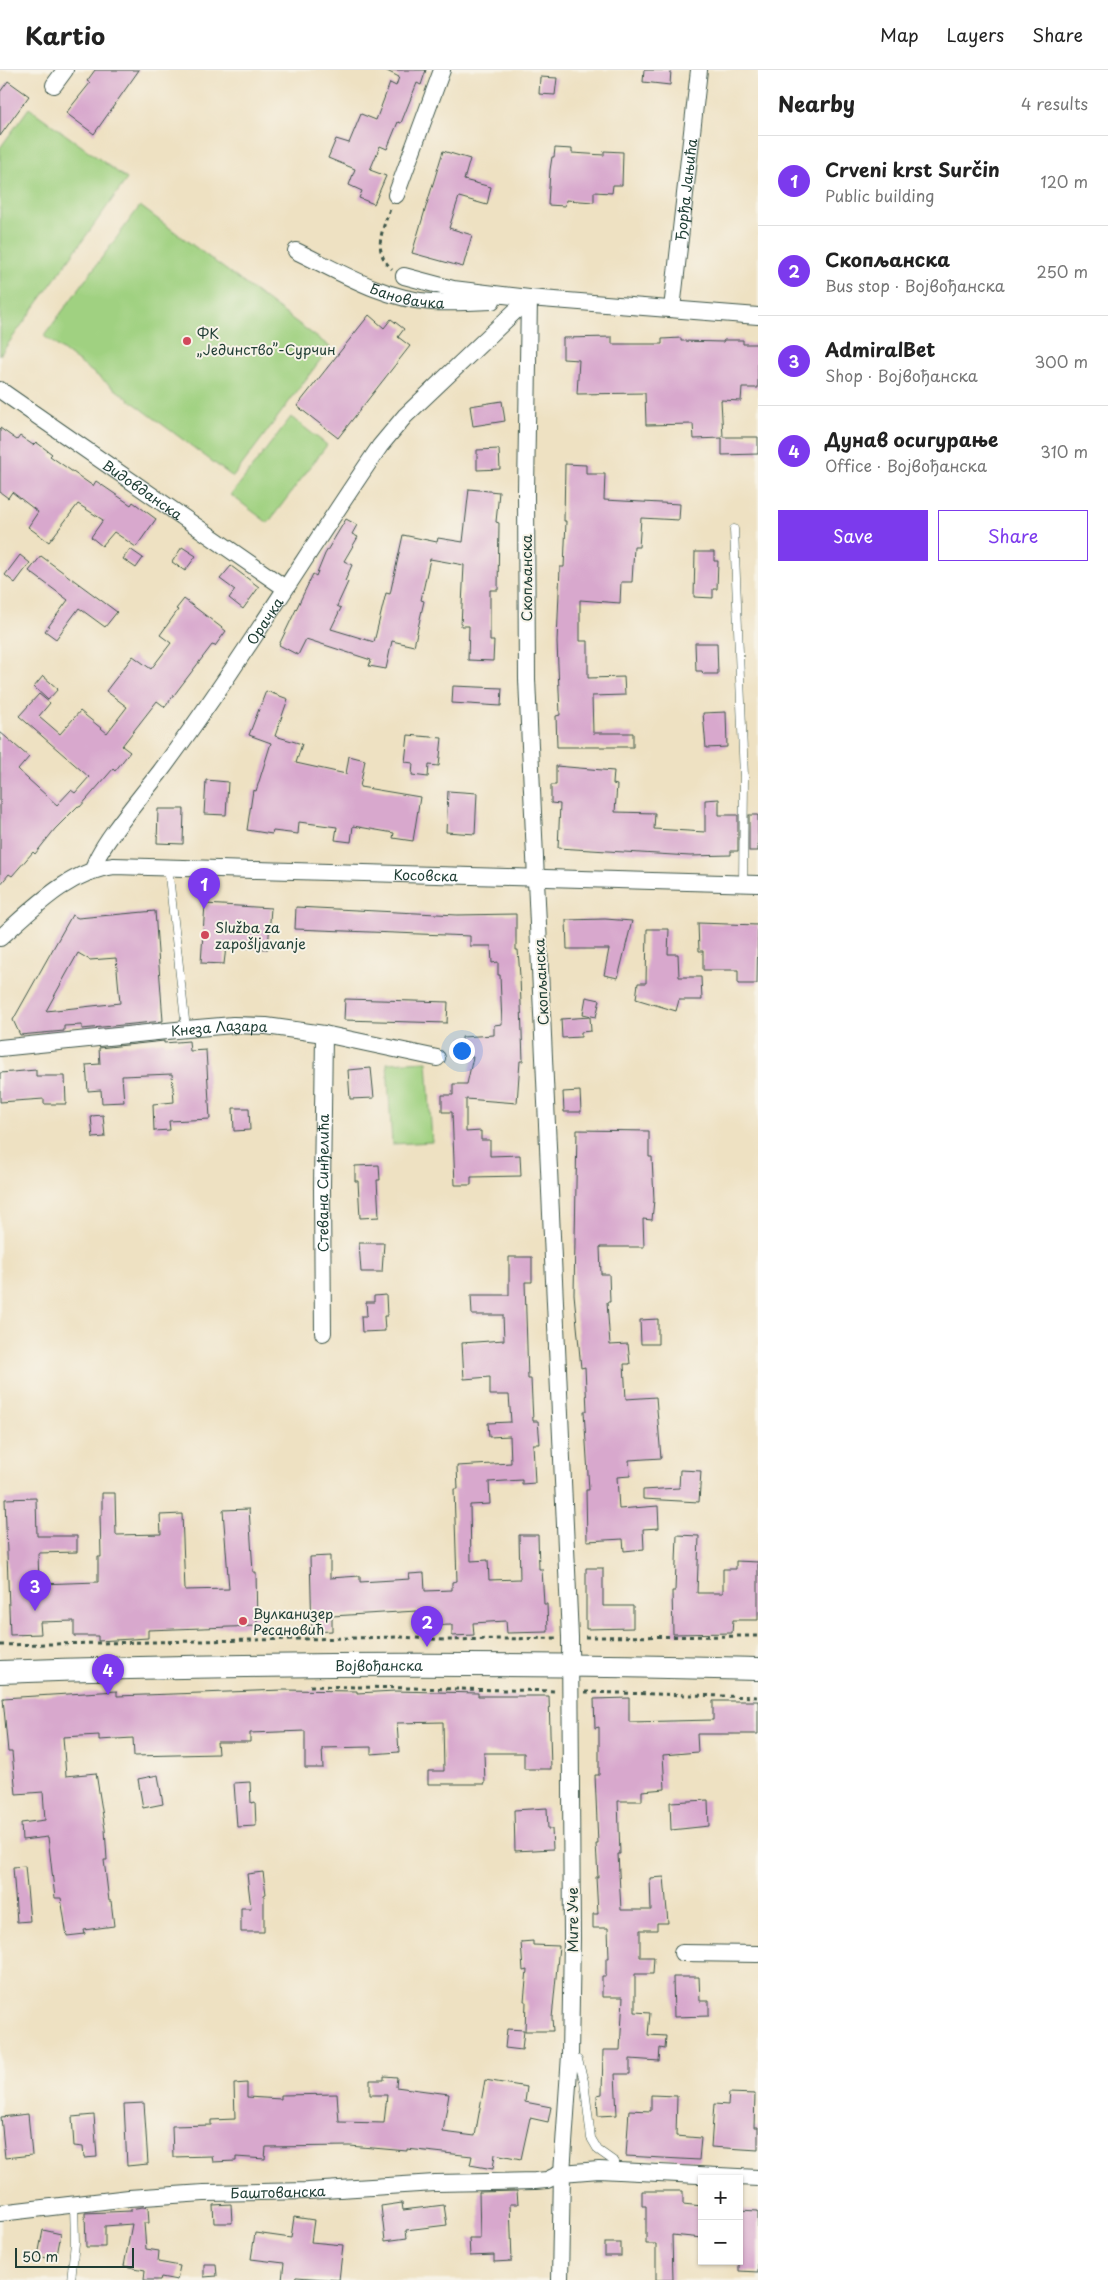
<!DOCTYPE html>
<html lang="en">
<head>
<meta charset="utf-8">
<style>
	:root { --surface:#fff; --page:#f6f6f6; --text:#222; --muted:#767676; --line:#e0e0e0; --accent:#7c3aed }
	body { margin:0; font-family:"Playpen Sans",sans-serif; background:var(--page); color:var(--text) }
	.controls { position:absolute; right:15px; bottom:15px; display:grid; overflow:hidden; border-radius:0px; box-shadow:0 1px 4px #0004 }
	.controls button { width:45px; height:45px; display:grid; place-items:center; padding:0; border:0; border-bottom:1px solid var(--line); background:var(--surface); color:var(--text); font:25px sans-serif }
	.scale { position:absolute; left:15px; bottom:12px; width:119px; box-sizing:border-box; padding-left:5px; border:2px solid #1f3d34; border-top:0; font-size:14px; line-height:18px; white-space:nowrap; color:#1f3d34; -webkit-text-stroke:4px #f7f3e8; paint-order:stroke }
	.you { position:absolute; left:461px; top:980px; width:18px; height:18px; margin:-12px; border:4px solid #fff; border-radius:50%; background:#1a73e8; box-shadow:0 0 0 8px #1a73e833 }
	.badge { display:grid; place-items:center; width:32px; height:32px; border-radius:50%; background:var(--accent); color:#fff; font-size:16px; font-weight:700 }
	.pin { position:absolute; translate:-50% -41px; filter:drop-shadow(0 1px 2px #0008) }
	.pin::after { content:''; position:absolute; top:26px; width:18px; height:15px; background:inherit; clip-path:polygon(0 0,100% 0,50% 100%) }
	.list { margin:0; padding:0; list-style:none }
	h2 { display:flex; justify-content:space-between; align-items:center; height:65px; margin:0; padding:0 20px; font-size:21px }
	h2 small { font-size:16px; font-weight:400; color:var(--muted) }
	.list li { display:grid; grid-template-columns:32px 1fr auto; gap:15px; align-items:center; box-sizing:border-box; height:90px; padding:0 20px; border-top:1px solid var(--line) }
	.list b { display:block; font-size:19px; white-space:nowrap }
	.list p { margin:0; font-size:16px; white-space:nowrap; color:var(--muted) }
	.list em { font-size:16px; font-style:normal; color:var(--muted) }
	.actions { display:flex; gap:10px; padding:15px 20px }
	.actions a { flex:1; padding:11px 0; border:1px solid var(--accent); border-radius:0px; text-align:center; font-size:18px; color:var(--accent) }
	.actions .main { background:var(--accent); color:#fff }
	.map { position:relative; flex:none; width:758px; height:2210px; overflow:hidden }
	header { display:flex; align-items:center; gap:30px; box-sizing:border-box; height:70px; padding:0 25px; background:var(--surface); border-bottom:1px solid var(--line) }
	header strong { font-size:24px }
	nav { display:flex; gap:28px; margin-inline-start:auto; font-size:18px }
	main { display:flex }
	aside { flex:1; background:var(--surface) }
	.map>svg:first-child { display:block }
	.green { fill:#a0d181; stroke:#60875a }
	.building { fill:#d8a8cd; fill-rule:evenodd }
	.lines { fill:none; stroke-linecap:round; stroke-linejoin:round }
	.service-casing { stroke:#3e5649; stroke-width:9 }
	.minor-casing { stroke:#3e5649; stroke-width:18 }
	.secondary-casing { stroke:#3e5649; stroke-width:24 }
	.path { stroke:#3e5649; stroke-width:3; stroke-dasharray:4 4; stroke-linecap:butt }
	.service { stroke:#fff; stroke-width:8 }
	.minor { stroke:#fff; stroke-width:16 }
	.secondary { stroke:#fff; stroke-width:22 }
	.poi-dot { fill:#d1495b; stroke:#f7f3e8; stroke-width:2 }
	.labels { text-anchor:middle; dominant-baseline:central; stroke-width:4; stroke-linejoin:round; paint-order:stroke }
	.street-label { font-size:14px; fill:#1f3d34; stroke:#f7f3e8 }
	.poi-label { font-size:14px; fill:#1f3d34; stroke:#f7f3e8; text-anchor:start }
</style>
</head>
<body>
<header>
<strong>Kartio</strong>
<nav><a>Map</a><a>Layers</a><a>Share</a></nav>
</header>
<main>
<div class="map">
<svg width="758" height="2210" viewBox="0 0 758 2210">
	<rect width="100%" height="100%" fill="#f7f3e8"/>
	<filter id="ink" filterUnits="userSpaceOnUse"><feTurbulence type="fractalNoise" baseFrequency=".02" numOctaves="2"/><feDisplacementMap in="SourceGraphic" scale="10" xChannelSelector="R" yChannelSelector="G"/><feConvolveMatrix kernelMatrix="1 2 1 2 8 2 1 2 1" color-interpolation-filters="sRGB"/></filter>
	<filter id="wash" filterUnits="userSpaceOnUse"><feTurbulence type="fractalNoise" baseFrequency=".0096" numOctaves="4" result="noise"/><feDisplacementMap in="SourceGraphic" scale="20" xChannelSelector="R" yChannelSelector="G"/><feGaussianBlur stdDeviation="1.12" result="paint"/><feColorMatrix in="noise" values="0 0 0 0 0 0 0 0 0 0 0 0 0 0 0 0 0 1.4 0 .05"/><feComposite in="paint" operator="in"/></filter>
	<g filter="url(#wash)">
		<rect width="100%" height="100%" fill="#eee1c2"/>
		<g class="green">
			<polygon points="29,38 127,109 0,285 0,78"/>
			<polygon points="140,136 330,277 233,407 44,266"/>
			<polygon points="291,347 327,375 268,453 231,425"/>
			<polygon points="427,991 432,1072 392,1074 387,993"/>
		</g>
		<g id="blocks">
			<g class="building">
				<polygon points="95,0 139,0 94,64 66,43 90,13 87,11"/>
				<polygon points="385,0 426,0 421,15 417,13 401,53 398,52 387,79 380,76 370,100 386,106 374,134 359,128 362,121 349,115 355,99 328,88 336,69 349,73 361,44 376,50 390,13 396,16 399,7"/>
				<polygon points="644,0 671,0 670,15 643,12"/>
				<polygon points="540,7 557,8 555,25 539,24"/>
				<polygon points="8,11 29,26 0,66 0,22"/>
				<polygon points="555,78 572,79 572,83 604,85 604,81 623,82 622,115 613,115 612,123 594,122 594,132 566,130 565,136 548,135 550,100 552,87 554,87"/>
				<polygon points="443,81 470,89 464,110 491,117 487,135 459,127 449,158 472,165 463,197 412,183"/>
				<polygon points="369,245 384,258 391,249 404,259 398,267 410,276 338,368 297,336"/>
				<polygon points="612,267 612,274 662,274 662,269 681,268 681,271 723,272 724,270 743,270 743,274 758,274 758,318 742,318 741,331 721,330 723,367 758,367 758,384 722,385 722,368 694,369 693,354 646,355 645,323 577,324 579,290 563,289 563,268"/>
				<polygon points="502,331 505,351 473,356 470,336"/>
				<polygon points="0,358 17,370 20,366 33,375 36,372 52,384 50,386 93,416 96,411 131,435 133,432 156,449 136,477 114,462 102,476 91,467 103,450 78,434 49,472 28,457 38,442 12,422 8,428 0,422"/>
				<polygon points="499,379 500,399 477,400 477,380"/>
				<polygon points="565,394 586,395 586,404 605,404 604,430 680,434 679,450 641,448 639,477 634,477 632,512 621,512 620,533 580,530 580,571 588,571 588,608 624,607 625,625 592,626 593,663 633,663 633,677 557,677 556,646 560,645 557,572 560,497 564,497 566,451 564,451"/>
				<polygon points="469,419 499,422 496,452 499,453 498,520 490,520 490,571 494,571 493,591 468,590 469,556 461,556 464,495 430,489 421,530 424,531 414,576 392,571 386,599 369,596 371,590 306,569 298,585 279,575 313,504 316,506 325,484 346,449 357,455 352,464 358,467 344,491 352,495 345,511 348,512 337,536 341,538 331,559 374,572 386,523 390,524 403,465 437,472 438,468 463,472"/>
				<polygon points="182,477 196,486 185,501 172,492"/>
				<polygon points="130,479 143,488 136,498 123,489"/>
				<polygon points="695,482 714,482 714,491 718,491 717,519 713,519 713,528 694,527"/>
				<polygon points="20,485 30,493 15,513 5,505"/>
				<polygon points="41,486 117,542 105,557 79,538 56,569 45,561 68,530 29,501"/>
				<polygon points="231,496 259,517 243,539 229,528 235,520 220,509"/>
				<polygon points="184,529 226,561 215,576 212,575 165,637 157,631 122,676 130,682 115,701 113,699 80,737 78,736 55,759 35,784 33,782 12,806 9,804 0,815 0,662 29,687 18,700 57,735 71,720 75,723 89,707 19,646 39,624 50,633 39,646 60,664 80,641 107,663 127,637 106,621 133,586 151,599 171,573 160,565 178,540 176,539"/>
				<polygon points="695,573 717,573 718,604 703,604 702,601 696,601"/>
				<polygon points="43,606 58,619 48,630 34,617"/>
				<polygon points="453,616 502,618 501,636 452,633"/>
				<polygon points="266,621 288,629 275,666 302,674 296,693 346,704 349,686 365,690 360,717 420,727 413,771 393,768 394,763 353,756 351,772 335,770 337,757 299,752 298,764 273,761 272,764 247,760 253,720 256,721 271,673 249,665"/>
				<polygon points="726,642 727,677 706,678 703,643"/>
				<polygon points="408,665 442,668 439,696 429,695 428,707 412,705 413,693 405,692"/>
				<polygon points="556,696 614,701 613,714 617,715 615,742 655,743 654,759 705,762 705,730 719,729 719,745 738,745 738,781 731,781 731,785 690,786 558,778 560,734 551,733 551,715 556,715"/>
				<polygon points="206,710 228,712 226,745 204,744"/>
				<polygon points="448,721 477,723 475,764 446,762"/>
				<polygon points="158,739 184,739 183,774 157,773"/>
				<rect x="749" y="745" width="9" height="36"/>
				<polygon points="205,834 271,838 268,879 226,877 224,894 201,893"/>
				<polygon points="296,837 457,845 516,844 516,880 518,880 520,906 523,991 520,991 517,1033 466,1029 466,1062 481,1061 481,1070 490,1070 490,1086 520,1085 521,1106 471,1107 471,1115 455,1115 452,1042 442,1042 442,1025 453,1025 453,1014 467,1014 473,987 463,988 462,967 494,965 494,955 502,954 500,905 498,905 498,892 492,893 491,876 470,876 470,866 295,859"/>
				<path d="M155,841l8,110 -81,8v-4l-18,1v5l-44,4 -7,-15 59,-105 6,3zM78,883l12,7 26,-2 4,45 -74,8z"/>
				<polygon points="605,849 632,851 618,908 604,905 609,879 567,879 566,850"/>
				<polygon points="698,853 758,855 757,914 738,914 738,900 703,900 703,881 699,881"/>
				<polygon points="647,859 669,859 668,884 678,884 679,907 701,907 702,930 679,930 676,941 636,929 638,913 646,913"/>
				<polygon points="586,927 600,930 596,947 583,944"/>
				<polygon points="345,929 448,932 447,953 344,950"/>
				<polygon points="590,947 591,961 581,962 581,967 562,968 561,949"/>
				<polygon points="164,971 164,973 189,971 190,981 206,980 210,1049 169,1051 170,1060 154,1061 153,1034 174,1032 172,1004 122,1006 124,1032 102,1033 101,1020 88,1021 86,995 100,994 99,978"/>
				<polygon points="371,998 374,1028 350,1029 348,1000"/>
				<polygon points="36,1000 36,1006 65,1006 66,1034 44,1034 44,1029 0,1032 0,1003"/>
				<polygon points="580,1021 581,1042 564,1042 563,1022"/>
				<polygon points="233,1038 249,1038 250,1060 234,1061"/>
				<polygon points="103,1045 105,1067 93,1068 91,1046"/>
				<polygon points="577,1060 649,1061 649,1087 652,1087 654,1130 652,1150 643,1149 644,1177 600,1177 601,1204 609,1204 610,1232 607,1232 610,1275 628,1274 630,1294 624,1294 626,1329 656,1327 661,1388 629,1390 630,1406 617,1407 619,1439 658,1436 659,1458 643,1459 644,1479 624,1481 623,1469 587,1471 586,1420 589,1420 584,1341 587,1341 585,1297 581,1298 574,1224"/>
				<polygon points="379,1095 380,1110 377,1110 379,1147 360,1148 358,1111 355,1111 355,1096"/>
				<polygon points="359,1173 384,1173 382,1202 361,1202"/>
				<polygon points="509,1187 532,1187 532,1212 525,1212 528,1309 531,1309 533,1351 538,1351 540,1374 533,1374 535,1413 522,1414 522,1410 489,1412 490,1434 470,1435 471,1491 488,1490 489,1510 520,1509 519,1465 538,1465 539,1499 542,1499 544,1534 547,1534 548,1562 507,1563 506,1551 473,1553 474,1565 452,1566 452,1555 417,1556 417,1541 332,1546 332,1561 312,1562 310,1487 330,1486 330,1508 360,1506 360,1512 410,1509 409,1504 424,1503 425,1521 452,1520 452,1512 457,1511 454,1419 458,1419 457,1396 511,1393 510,1366 489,1367 488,1353 511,1352 509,1325 490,1325 490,1307 464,1309 462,1273 504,1270 503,1245 472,1245 471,1225 509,1225"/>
				<polygon points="386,1225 387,1246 384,1246 385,1261 362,1262 361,1246 367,1246 366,1232 374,1232 374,1226"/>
				<polygon points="658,1249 658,1274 641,1274 640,1250"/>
				<polygon points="680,1400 701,1401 699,1432 643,1429 643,1420 679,1418"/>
				<polygon points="102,1423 115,1423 116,1465 161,1464 160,1445 182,1444 185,1520 229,1519 223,1440 249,1439 253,1502 256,1502 257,1556 148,1560 148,1568 98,1571 98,1566 74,1566 74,1551 40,1552 41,1564 10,1565 5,1429 36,1428 37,1466 77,1466 77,1482 38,1483 39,1514 98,1512 98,1487 101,1487 100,1445 102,1445"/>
				<polygon points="677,1465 699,1466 697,1523 723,1523 723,1499 736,1499 736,1491 758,1492 758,1550 733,1550 732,1563 673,1564 672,1521 675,1521"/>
				<polygon points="586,1498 603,1498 603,1536 633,1536 633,1558 586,1559"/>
				<polygon points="283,1620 357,1621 357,1623 395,1621 478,1623 478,1626 549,1626 551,1699 524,1699 524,1683 484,1683 485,1714 428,1714 428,1701 444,1701 443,1652 397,1653 399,1682 371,1684 371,1677 322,1678 323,1698 305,1698 305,1661 250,1663 250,1672 217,1672 218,1684 134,1686 133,1668 99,1670 99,1665 63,1667 66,1706 96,1703 105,1759 107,1790 104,1790 109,1831 111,1831 114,1856 84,1860 85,1864 67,1866 61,1828 55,1828 48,1767 22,1770 21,1753 45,1750 43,1722 16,1724 12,1682 8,1682 3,1628 117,1621 117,1626"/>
				<polygon points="629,1628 629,1652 713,1650 713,1631 758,1631 758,1664 697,1664 698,1682 663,1685 665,1719 642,1721 642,1731 618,1731 620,1784 618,1784 621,1840 651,1840 650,1808 664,1807 668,1853 657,1853 657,1860 640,1860 640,1887 654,1887 653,1904 635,1904 635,1942 650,1943 648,1965 666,1966 665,1979 660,1978 659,1991 630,1989 630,2004 615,2004 617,2045 598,2046 597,2025 602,2024 603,1980 620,1980 623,1927 602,1927 602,1906 606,1906 606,1888 609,1888 608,1858 593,1858 593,1844 598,1844 596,1807 598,1807 596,1774 598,1774 595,1705 599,1705 599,1657 595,1658 594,1629"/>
				<polygon points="158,1705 163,1734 143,1738 138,1709"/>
				<polygon points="250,1712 251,1733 255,1732 256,1756 237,1757 234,1713"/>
				<polygon points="708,1730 709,1756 671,1760 670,1732"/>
				<polygon points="547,1738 548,1759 552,1759 553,1779 515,1781 514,1740"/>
				<polygon points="25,1796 30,1851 17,1852 13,1797"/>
				<polygon points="263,1802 266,1824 264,1825 264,1862 241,1862 241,1838 251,1838 247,1804"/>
				<polygon points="533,1871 533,1875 559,1876 552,1948 553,1961 525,1961 526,1931 524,1931 527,1900 523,1901 521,1872"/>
				<polygon points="673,1907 699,1907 700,1931 709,1931 709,1946 674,1947"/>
				<polygon points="507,1959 524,1960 522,1980 505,1978"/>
				<polygon points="384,2006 397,2007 396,2017 449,2024 443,2062 475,2066 485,2010 527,2017 525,2032 551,2037 548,2052 530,2048 521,2089 495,2084 493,2099 470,2095 472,2086 407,2079 407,2081 350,2076 266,2077 265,2089 236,2087 236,2091 213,2092 212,2086 173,2087 172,2056 211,2055 211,2050 235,2049 234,2014 247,2013 247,2027 281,2029 281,2025 337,2024 339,2052 384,2053 387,2025 370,2025 370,2010 384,2010"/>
				<polygon points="729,2023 755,2024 754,2057 758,2057 758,2080 711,2077 714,2034 728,2035"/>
				<polygon points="651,2025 677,2026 676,2066 701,2068 699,2090 626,2086 629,2040 651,2041"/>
				<polygon points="144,2033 148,2094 127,2096 124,2034"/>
				<polygon points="28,2044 32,2085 5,2088 1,2047"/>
				<polygon points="94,2045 97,2087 84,2088 83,2077 74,2076 72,2047"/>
				<polygon points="517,2121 518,2134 510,2134 512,2191 494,2192 494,2185 470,2186 469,2168 480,2168 479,2122"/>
				<polygon points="642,2121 683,2121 683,2134 702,2136 702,2168 672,2165 673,2210 656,2210 656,2174 646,2174 646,2136 642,2136"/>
				<polygon points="402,2133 403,2140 444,2135 447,2155 406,2160 407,2168 385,2171 381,2136"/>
				<polygon points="231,2134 232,2153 214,2153 213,2135"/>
				<polygon points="143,2137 148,2138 149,2153 144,2153 146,2179 159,2181 158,2192 180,2196 177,2210 161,2207 160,2210 144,2210 145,2200 124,2196 132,2154 105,2156 105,2177 86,2177 85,2143 131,2141 131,2139 136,2138"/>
				<polygon points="739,2140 758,2141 758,2202 739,2201"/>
				<polygon points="294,2147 314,2150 311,2172 343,2175 339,2210 296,2207 295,2210 282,2210 284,2193 251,2189 255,2163 291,2168"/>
				<polygon points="43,2160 61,2164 56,2190 38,2186"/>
				<rect x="605" y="2173" width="16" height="13"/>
				<polygon points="204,2194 216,2194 217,2206 204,2207"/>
			</g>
		</g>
	</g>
	<g filter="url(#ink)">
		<use href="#blocks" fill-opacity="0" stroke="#3e5649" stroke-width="1"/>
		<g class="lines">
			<defs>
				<g id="service">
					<polyline points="734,459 744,707 743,814"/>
					<polyline points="168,797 186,959"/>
					<polyline points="570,1985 578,1990 584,2011 591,2068 598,2080 615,2092 616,2100"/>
					<polyline points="71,2210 75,2173 74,2134"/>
				</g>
				<g id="minor">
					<polyline points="54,15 65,0"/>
					<polyline points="396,125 442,0"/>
					<path id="s1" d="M296,181c42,20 87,48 135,51 20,1 41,0 61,-1"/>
					<polyline points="404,206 453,219 529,228 758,246"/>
					<path id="s2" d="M672,239l27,-239"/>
					<path id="s3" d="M0,320l285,198"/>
					<path id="s4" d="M94,798c0,-16 53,-79 66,-96 78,-105 146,-218 220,-326l25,-30 124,-118"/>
					<path id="s5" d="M0,868c33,-29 68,-67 114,-72l644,18"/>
					<path id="s6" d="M0,978l186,-19 47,-4 33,1 58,8 113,24"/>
					<path id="s7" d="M323,1263l-1,-145 2,-154"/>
					<polyline points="682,1883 758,1884"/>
					<path id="s8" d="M0,2143l129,-15 75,-5 104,-2 127,-8 100,-2 12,-1 15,-7 8,-118 2,-117 -2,-301 -43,-958 -1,-188 3,-193"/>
					<polyline points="560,2210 562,2103 599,2100 758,2108"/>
				</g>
				<g id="secondary">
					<path id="s9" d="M0,1602c253,-9 505,-9 758,-3"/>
				</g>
			</defs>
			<use href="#service" class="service-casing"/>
			<use href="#minor" class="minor-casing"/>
			<use href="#secondary" class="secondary-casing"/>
			<g class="path">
				<path d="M390,139c-8,22 -18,42 2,60"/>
				<polyline points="585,1567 758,1566"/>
				<polyline points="0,1575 402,1567 445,1570 557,1568"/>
				<polyline points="310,1616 557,1621"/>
				<polyline points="585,1622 758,1627"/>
			</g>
			<use href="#service" class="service"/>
			<use href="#minor" class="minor"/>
			<use href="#secondary" class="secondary"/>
		</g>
	</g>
	<g class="poi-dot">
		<circle cx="187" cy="271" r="5"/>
		<circle cx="205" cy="865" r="5"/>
		<circle cx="243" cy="1551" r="5"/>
	</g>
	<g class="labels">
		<g class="street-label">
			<text stroke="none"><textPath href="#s2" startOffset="120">Ђорђа Јањића</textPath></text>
			<text stroke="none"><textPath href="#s1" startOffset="121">Бановачка</textPath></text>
			<text stroke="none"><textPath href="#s3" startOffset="174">Видовданска</textPath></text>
			<text transform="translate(526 508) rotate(-90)">Скопљанска</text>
			<text stroke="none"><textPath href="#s4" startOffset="301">Орачка</textPath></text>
			<text stroke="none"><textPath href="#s5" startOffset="449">Косовска</textPath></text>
			<text transform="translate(541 912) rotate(-93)">Скопљанска</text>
			<text stroke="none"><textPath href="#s6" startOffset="220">Кнеза Лазара</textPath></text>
			<text stroke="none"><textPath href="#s7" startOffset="150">Стевана Синђелића</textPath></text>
			<text stroke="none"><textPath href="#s9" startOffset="379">Војвођанска</textPath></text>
			<text transform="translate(572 1850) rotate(-90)">Мите Уче</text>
			<text stroke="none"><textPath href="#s8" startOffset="279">Баштованска</textPath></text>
		</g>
		<g class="poi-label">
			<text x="197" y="263">ФК<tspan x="197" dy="16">„Јединство”-Сурчин</tspan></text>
			<text x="215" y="857">Služba za<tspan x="215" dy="16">zapošljavanje</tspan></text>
			<text x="253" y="1543">Вулканизер<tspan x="253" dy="16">Ресановић</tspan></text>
		</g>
	</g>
</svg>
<div class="controls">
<button>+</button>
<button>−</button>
</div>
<div class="scale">50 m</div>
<div class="you"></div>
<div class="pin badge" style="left:204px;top:839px">1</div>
<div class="pin badge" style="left:427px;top:1577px">2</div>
<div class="pin badge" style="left:35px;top:1541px">3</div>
<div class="pin badge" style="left:108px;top:1625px">4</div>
</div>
<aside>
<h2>Nearby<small>4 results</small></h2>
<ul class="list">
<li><span class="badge">1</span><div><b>Crveni krst Surčin</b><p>Public building</p></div><em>120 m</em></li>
<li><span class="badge">2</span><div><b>Скопљанска</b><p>Bus stop · Војвођанска</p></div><em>250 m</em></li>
<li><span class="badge">3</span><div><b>AdmiralBet</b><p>Shop · Војвођанска</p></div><em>300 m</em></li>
<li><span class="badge">4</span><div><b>Дунав осигурање</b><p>Office · Војвођанска</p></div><em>310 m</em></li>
</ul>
<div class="actions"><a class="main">Save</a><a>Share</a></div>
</aside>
</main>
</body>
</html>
